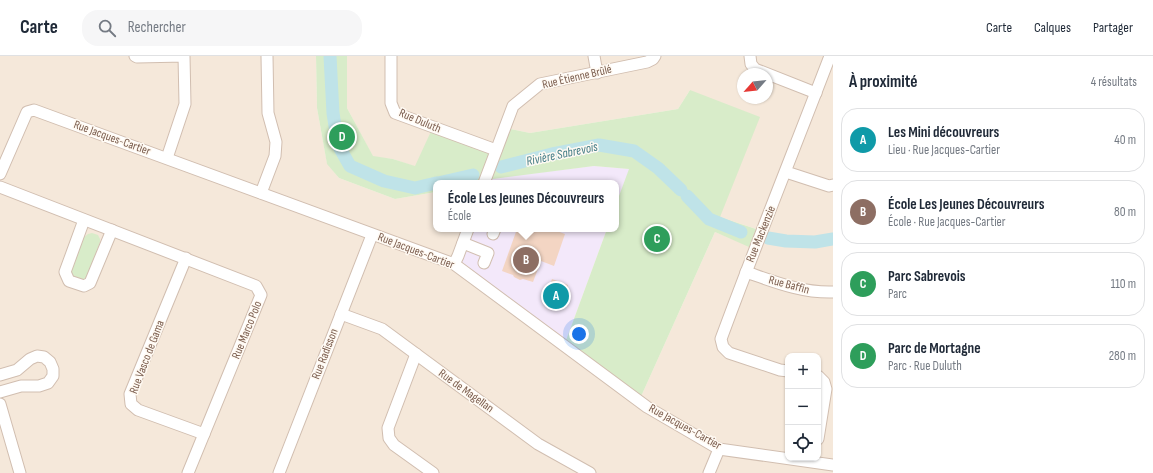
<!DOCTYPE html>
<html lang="fr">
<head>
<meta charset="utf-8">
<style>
	:root { --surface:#fff; --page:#f6f6f7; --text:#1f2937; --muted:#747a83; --line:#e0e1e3; --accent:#0b8043 }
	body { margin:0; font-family:"Sofia Sans Condensed",sans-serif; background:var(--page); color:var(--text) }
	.controls { position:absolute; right:12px; bottom:12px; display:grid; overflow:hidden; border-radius:8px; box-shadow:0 1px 3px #0004 }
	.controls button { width:36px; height:36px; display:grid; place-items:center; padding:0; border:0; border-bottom:1px solid var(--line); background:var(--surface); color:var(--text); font:20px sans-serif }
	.compass { position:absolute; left:737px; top:12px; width:36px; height:36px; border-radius:50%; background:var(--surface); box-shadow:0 1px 3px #0004; rotate:243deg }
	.you { position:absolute; left:579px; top:278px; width:14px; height:14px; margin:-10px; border:3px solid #fff; border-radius:50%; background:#1a73e8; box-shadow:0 0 0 6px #1a73e833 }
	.badge { display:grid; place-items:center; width:26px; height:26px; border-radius:50%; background:var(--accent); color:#fff; font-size:13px; font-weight:700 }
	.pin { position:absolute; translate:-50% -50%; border:2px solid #fff; box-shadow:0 1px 4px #0006 }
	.popup { position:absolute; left:433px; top:124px; width:186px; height:52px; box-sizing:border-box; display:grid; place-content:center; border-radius:8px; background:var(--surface); filter:drop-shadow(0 1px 3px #0005); font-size:13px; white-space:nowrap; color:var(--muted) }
	.popup b { font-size:15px; color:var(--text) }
	.popup::after { content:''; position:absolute; left:50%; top:100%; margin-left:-8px; border:8px solid transparent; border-top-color:var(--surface) }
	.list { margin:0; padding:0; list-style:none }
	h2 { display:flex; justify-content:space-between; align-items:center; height:52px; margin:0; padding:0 16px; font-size:17px }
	h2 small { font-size:13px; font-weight:400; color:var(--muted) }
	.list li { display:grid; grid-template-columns:26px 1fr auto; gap:12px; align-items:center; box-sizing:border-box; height:64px; margin:0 8px 8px; padding:0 8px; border:1px solid var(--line); border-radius:16px }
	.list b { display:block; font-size:15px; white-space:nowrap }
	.list p { margin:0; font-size:13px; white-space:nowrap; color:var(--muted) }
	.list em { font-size:13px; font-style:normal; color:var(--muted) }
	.icon { flex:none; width:22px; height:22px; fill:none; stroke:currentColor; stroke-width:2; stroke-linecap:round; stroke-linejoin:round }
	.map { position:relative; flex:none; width:833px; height:417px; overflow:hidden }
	header { display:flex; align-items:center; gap:24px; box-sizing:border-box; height:56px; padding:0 20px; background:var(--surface); border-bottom:1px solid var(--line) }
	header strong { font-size:19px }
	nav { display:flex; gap:22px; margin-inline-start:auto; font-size:14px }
	.search { width:280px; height:36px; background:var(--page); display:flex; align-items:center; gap:10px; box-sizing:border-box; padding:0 14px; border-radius:16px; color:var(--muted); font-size:15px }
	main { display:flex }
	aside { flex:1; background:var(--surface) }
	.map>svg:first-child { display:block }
	.residential { fill:#f5e8da; fill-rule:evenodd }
	.education { fill:#f3e8fa }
	.green { fill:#d8ecc9 }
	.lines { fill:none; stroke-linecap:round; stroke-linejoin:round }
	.river { stroke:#bfe3e8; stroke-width:13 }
	.building { fill:#f3d5c3 }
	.minor-casing { stroke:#d1beb0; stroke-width:13 }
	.minor { stroke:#fff; stroke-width:11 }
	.labels { text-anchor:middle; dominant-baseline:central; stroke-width:3; stroke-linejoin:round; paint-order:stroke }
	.street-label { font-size:12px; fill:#7a5c4d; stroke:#fffaf3 }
	.water-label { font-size:13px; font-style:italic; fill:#437c86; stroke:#fffaf3 }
</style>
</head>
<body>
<header>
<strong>Carte</strong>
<div class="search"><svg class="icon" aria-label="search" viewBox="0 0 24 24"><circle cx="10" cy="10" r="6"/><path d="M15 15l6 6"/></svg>Rechercher</div>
<nav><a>Carte</a><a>Calques</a><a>Partager</a></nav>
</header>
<main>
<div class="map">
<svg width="833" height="417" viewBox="0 0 833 417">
	<rect width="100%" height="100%" fill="#fdf6ec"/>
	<path class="residential" d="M0,0h316l1,52 10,55 12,15 56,21 41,-7v37h32l171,172 76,-169 34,14 7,-17 -36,-12 -30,-127 -12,19 -148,24 -25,-5 -9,22 -80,17 -23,-8 -20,-2 -26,-49v-52h486v417h-833zM743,18h24v24h-24zM788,300h30v102h-30z"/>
	<g class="education">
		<polygon points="594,110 630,113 616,148 616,127 484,127 485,123"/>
		<polygon points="467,173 607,173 564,290 454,208"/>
	</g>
	<g class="green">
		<polygon points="316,0 347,0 347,52 373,100 393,103 415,110 433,71 496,94 505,72 530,77 678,53 690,34 760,61 720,161 756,173 749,191 715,176 639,345 564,290 607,173 616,173 616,148 629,113 594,110 470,126 469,127 436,127 436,136 395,143 339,122 327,108 317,52"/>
		<polygon points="92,177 98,179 100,183 100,186 87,221 81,225 74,223 72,220 71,215 82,183 88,178"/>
	</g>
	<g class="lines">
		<g class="river">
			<polyline points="330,0 333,57 338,89 350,110 384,125 415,132 436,127"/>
			<polyline points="501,111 552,98 599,89 634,95 658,112 681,134"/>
			<polyline points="438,127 473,119"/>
			<polyline points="687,140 709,163 741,176"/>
			<polyline points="768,182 786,185 815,186 833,183"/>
		</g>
	</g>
	<g class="building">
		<polygon points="517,173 551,173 565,178 554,210 541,205 533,226 523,223 520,224 514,221 513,219 502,215"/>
		<polygon points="552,223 568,229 566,236 567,236 561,253 548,248 548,247 544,245"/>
	</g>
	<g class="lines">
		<defs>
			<g id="minor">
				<polyline points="135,0 137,1 184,0 185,48 167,102"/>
				<polyline points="391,0 391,47 395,57 496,94"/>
				<polyline points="594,0 597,17"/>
				<polyline points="750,0 751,8 755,13 816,37"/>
				<polyline points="786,116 829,130 833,129"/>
				<polyline points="0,118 27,56 34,54 454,208 647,351 719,393 833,409"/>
				<polyline points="484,127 513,50 540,28 647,6 653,3 655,0"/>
				<polyline points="0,131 256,230 261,239 188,417"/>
				<polyline points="261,137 275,100 276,86 268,57 267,0"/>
				<polyline points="84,164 65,216 69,225 84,230 90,227 112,174"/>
				<polyline points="493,178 495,173"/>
				<polyline points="463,187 488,197 484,207"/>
				<polyline points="186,202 130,338 131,348 138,354 204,378"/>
				<polyline points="454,208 458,200 468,173"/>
				<path d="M746,216c29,10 56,21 87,20"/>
				<polyline points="341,258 382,273 538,388 590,417"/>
				<polyline points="416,298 388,372 389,382 394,389 433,417"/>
				<path d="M788,315l-8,-1 -51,-17 -6,-6 -2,-8c35,-95 73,-189 109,-283"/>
				<polyline points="0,319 17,314 30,303 37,300 44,301 50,306 53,313 53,320 48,327 39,330 21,330 0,336"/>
				<polyline points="818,320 824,326 826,333 818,383"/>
				<polyline points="0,348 20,417"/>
				<polyline points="279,417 372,179"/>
				<polyline points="709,417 719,393"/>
			</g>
		</defs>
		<use href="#minor" class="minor-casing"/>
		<use href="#minor" class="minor"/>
	</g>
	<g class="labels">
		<g class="street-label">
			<text transform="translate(577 21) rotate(-13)">Rue Étienne Brûlé</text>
			<text transform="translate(420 65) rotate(23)">Rue Duluth</text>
			<text transform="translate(112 82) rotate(20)">Rue Jacques-Cartier</text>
			<text transform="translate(761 178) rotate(-68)">Rue Mackenzie</text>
			<text transform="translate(416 195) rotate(21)">Rue Jacques-Cartier</text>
			<text transform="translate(789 229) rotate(15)">Rue Baffin</text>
			<text transform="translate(247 274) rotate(-68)">Rue Marco Polo</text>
			<text transform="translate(325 298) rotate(-69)">Rue Radisson</text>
			<text transform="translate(147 301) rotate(-69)">Rue Vasco de Gama</text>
			<text transform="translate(466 335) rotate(36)">Rue de Magellan</text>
			<text transform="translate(685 371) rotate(29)">Rue Jacques-Cartier</text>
		</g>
		<g class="water-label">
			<text transform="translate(562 98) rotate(-12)">Rivière Sabrevois</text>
		</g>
	</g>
</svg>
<div class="controls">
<button>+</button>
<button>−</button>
<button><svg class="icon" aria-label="locate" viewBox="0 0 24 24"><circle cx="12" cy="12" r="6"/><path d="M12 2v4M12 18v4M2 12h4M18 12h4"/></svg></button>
</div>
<svg class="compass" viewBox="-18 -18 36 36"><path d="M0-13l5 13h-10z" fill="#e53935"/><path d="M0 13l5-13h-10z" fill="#747a83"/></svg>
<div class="you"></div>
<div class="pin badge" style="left:556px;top:240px;background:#0f9aa8">A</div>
<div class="pin badge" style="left:526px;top:204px;background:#8d6e63">B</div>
<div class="popup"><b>École Les Jeunes Découvreurs</b>École</div>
<div class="pin badge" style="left:657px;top:183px;background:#2e9e5b">C</div>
<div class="pin badge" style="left:342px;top:81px;background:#2e9e5b">D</div>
</div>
<aside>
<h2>À proximité<small>4 résultats</small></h2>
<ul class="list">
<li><span class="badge" style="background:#0f9aa8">A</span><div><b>Les Mini découvreurs</b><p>Lieu · Rue Jacques-Cartier</p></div><em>40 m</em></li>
<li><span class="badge" style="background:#8d6e63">B</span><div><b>École Les Jeunes Découvreurs</b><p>École · Rue Jacques-Cartier</p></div><em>80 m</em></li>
<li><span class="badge" style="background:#2e9e5b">C</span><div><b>Parc Sabrevois</b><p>Parc</p></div><em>110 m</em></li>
<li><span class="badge" style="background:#2e9e5b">D</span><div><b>Parc de Mortagne</b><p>Parc · Rue Duluth</p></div><em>280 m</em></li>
</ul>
</aside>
</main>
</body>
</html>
